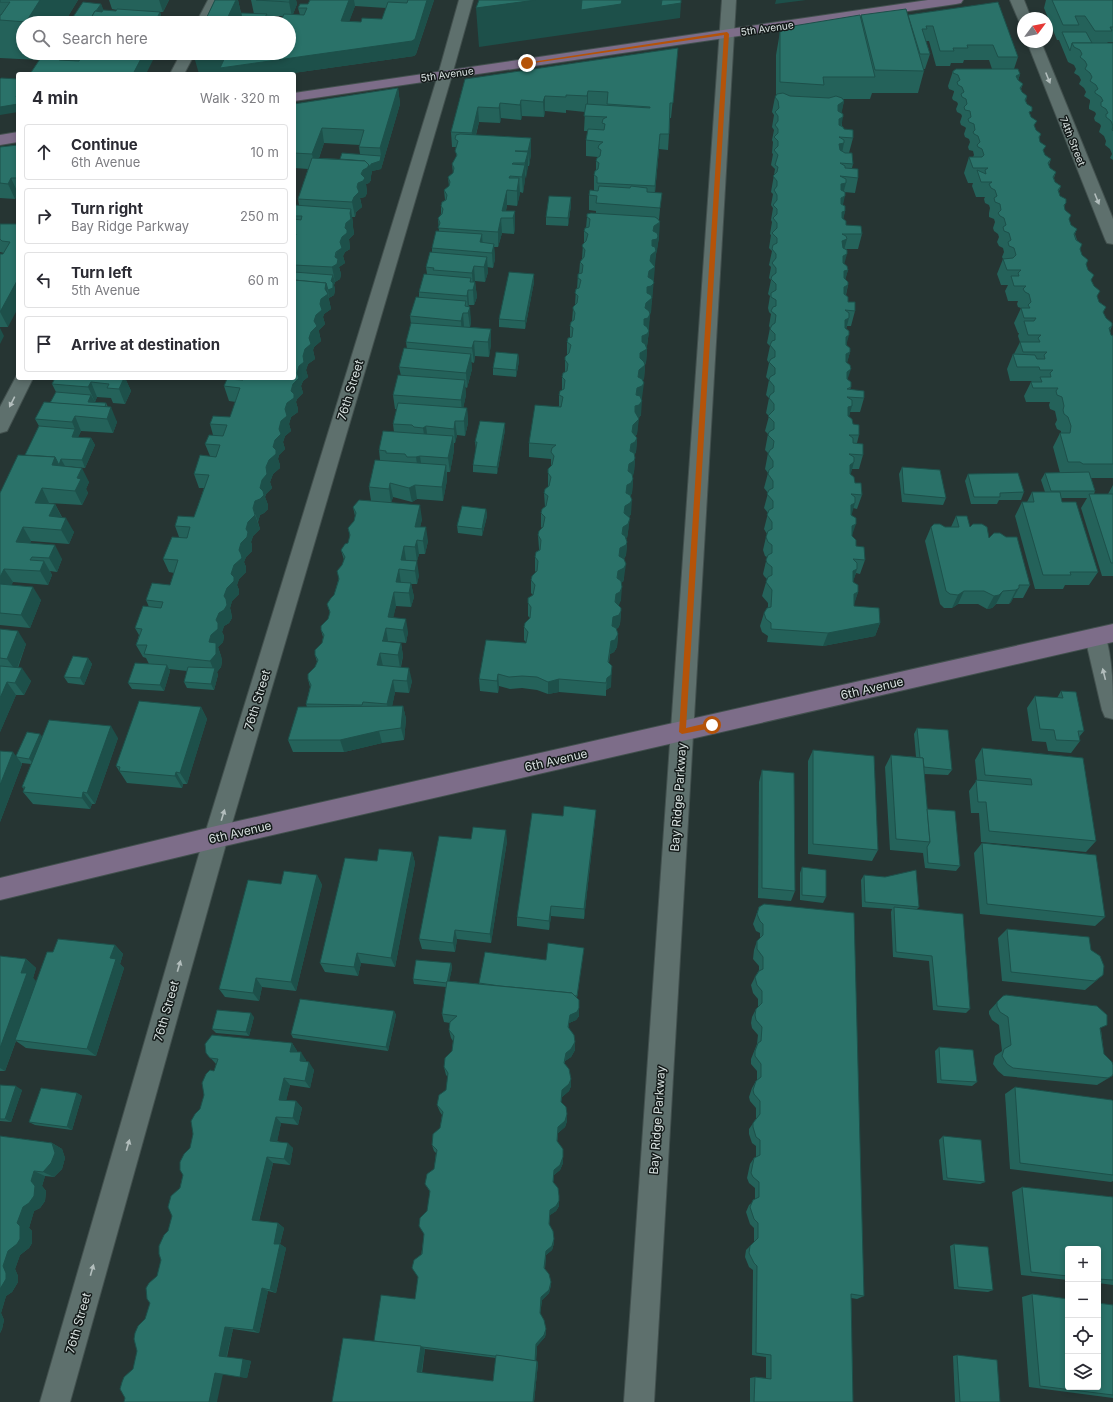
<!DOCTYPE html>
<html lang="en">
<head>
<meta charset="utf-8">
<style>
	:root { --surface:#fff; --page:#f2f2f3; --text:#2b2b33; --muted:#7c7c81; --line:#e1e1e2 }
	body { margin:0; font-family:Inter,sans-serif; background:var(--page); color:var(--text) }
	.controls { position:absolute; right:12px; bottom:12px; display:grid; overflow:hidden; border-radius:4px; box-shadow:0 2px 6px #0003 }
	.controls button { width:36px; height:36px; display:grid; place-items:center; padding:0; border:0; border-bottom:1px solid var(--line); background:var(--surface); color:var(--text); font:20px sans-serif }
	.compass { position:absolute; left:1017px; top:12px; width:36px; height:36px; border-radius:50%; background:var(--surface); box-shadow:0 2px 6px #0003; rotate:58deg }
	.stop { position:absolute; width:12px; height:12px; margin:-9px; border:3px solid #b45309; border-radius:50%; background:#fff }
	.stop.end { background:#b45309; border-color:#fff; box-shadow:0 1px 4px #0008 }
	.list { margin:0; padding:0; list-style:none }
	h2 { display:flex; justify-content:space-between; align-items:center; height:52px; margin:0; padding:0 16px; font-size:17px }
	h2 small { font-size:13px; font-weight:400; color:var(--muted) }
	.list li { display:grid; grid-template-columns:26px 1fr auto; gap:12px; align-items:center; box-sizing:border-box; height:56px; margin:0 8px 8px; padding:0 8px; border:1px solid var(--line); border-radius:4px }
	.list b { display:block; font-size:15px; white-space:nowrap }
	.list p { margin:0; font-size:13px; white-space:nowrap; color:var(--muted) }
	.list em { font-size:13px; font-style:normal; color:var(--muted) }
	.icon { flex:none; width:22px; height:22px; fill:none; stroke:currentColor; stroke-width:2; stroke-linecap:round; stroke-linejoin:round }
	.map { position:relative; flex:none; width:1113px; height:1402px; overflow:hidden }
	.search { position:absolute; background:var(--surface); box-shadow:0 2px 6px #0003; left:16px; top:16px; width:280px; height:44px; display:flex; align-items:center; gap:10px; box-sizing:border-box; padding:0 14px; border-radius:22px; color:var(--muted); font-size:15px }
	.panel { position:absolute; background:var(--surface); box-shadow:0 2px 6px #0003; left:16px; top:72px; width:280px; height:308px; border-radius:4px }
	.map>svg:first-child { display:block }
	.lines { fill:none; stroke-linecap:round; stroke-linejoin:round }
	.street-casing { stroke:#42504e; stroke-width:2 }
	.secondary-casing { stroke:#42504e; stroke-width:2 }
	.street { fill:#5e706d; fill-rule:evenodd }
	.secondary { fill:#7d6d89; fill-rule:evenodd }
	.wall { fill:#24625a; fill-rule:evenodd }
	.shaded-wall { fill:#1d504a }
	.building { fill:#2a7269; stroke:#1d504a }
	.oneway { fill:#b3bebd }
	.route { fill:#b45309 }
	.labels { text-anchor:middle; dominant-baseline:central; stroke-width:3; stroke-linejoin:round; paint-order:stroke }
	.far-street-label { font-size:10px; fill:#d7e0df; stroke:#141b1a }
	.street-label { font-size:12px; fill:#d7e0df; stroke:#141b1a }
</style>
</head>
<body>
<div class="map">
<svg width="1113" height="1402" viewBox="0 0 1113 1402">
	<rect width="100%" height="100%" fill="#263533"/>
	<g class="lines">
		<defs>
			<g id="street">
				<polygon points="208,0 222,0 210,23 196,23"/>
				<polygon points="459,0 473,0 452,75 228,837 70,1402 40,1402 204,837 438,75"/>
				<polygon points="722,0 736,0 654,1402 624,1402"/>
				<polygon points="1010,0 1024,0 1031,18 1023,18 1023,22 1019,21"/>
				<polygon points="1027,42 1041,42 1113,219 1113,244 1107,243 1105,239"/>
				<polygon points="181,53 195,53 184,74 170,74"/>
				<polygon points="18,373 18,378 33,378 7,431 0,433 0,407"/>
				<path d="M1096,628l8,3c9,27 9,59 9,88l-8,-2 -3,-7 -17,-73 3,-6z"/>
			</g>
			<g id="secondary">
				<polygon points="928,0 963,0 961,3 956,4 294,101 294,93"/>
				<polygon points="18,132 18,142 0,145 0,135"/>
				<polygon points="1113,624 1113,642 216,848 0,900 0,878 216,826"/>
			</g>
		</defs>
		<use href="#street" class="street-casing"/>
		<use href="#secondary" class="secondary-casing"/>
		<use href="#street" class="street"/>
		<use href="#secondary" class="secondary"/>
	</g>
	<g class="wall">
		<polygon points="0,0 78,0 64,23 23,23 23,53 95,53 93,57 102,58 119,53 119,54 124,55 156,54 30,74 39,60 0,58"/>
		<polygon points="109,0 169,0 163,12 160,12 163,23 75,23 73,17 101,4 103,10 116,11 117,10 112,9"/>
		<path d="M215,0h23l3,13 13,1 -3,-14h45l1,4 -4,10 7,1 -2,-7 10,-4 2,-4h124l-18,54 -2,2 -128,18h-87l90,-21 -6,-37h-16v2l-63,5zM355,6l31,2 -4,11 -21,3 -12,-1z"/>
		<polygon points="1046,0 1113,0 1113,42 1108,42 1107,43 1113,43 1113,160 1110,158 1112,154 1110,149 1105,145 1106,141 1104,136 1099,132 1101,126 1100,124 1095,121 1094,118 1096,114 1095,112 1089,109 1089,106 1090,102 1090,100 1084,96 1086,92 1084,88 1079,84 1081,80 1079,76 1074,73 1076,69 1074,65 1068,62 1059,40 1057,40 1044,8"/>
		<polygon points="998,2 1018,57 1014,69 1020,74 1018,81 1023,84 1021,89 1022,92 1027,96 1026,101 1030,114 1036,130 1041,134 1039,139 1045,155 1051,159 1049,165 1050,168 1056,172 1054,178 1055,182 1061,186 1059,191 1060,196 1066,203 1064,207 1071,225 1077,229 1075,234 1082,255 1088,260 1086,265 1099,302 1106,307 1103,313 1106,318 1112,326 1110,331 1111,335 1113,336 1113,478 1091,478 1095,491 1094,494 1108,494 1113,485 1113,576 1102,576 1081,508 1087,498 1061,498 1062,502 1098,572 1089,585 1065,585 1063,589 1035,589 1015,516 1022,502 1027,502 1032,492 1045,492 1041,480 1045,473 1060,473 1053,447 1060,433 1061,433 1061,431 1057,429 1055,424 1057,420 1055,411 1050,409 1049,405 1050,402 1026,402 1024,396 1031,382 1032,381 1010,381 1007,369 1013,354 1014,354 1020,342 1018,336 1019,333 1018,333 1014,323 1021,308 1018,307 1017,304 1018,301 1008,301 1005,291 1008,285 1001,285 997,274 1003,259 1002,257 1004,252 1003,248 999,246 997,242 999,237 998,234 994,231 993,228 995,222 994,219 989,217 989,213 990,208 989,205 985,203 984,199 985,197 976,197 972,186 973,183 968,183 964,173 969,157 973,157 974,155 973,151 969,150 968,147 970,142 969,139 965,137 964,134 966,128 965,127 961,125 960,122 962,116 961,114 957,112 956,109 958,104 957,102 953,100 952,98 954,92 954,91 949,89 948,86 953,71 992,69 989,60 964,60 963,63 951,63 950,66 936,66 929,41 926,41 930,54 925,69 924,69 924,71 918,93 872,93 870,99 843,99 844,101 841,113 842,126 844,129 853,138 849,153 853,164 852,168 858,178 855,193 844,192 843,205 845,211 843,219 846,225 862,234 858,249 844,249 844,264 848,270 845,279 848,285 846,295 848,302 855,311 851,326 847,326 846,329 847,345 850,352 847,362 848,380 851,387 850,390 864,398 860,412 850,412 849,416 859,435 857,443 863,455 859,469 852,469 850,474 855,483 862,495 857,509 853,508 851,515 852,536 856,546 865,560 860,574 856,573 853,581 858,592 854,603 854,606 880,623 875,636 823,646 767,642 768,636 762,632 760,626 764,613 768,608 768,603 762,596 767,579 764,576 763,574 767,557 765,556 763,550 766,537 767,534 764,529 768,513 764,508 768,493 764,488 768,473 765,469 768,453 765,450 768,434 765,431 769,416 766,413 769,398 766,395 769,380 766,377 769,363 767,360 770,346 767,343 770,328 769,326 771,314 769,312 768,308 770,296 768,294 771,280 769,278 771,267 769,265 772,251 769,248 771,235 770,234 772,222 771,220 773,208 771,205 773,194 771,192 775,169 771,165 773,154 772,153 773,142 772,140 774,130 772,127 774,115 772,112 775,97 776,96 776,55 780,32 861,17 861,15 908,15"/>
		<polygon points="678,48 671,118 670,118 668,150 659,149 655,193 660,209 659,220 659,237 654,266 652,298 648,330 649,331 647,346 647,348 646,363 645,364 644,379 642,380 642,398 641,400 641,415 638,419 637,434 635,436 637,438 636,452 634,455 635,458 634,472 632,476 633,479 632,493 630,496 631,514 629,517 628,532 627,538 626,538 627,542 626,555 624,559 624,578 623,582 621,582 621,600 618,605 621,611 620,624 618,628 616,629 618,634 617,647 614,652 610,654 609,663 611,687 606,690 606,696 559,692 548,694 537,690 522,688 510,689 499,686 498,693 480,691 479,679 526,643 526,642 524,640 524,627 530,618 528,616 528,603 533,595 531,593 531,580 536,572 535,571 535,557 539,550 539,549 538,535 542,528 541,527 541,513 545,507 544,493 548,487 548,473 551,467 551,459 529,457 529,443 559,406 559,395 562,390 562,377 565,372 565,360 567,355 567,342 570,338 570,326 572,321 573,309 575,305 576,289 577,289 578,274 579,274 580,262 582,259 583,244 584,243 584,231 586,228 587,217 596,213 596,211 589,210 589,195 594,191 594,175 596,170 596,161 598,157 586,156 586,140 588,131 584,131 585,112 566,110 566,113 545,111 544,117 522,116 521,120 501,118 500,123 479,122 476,135 531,138 531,154 529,166 528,166 525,179 523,193 520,192 517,206 507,205 506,211 515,211 515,227 514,234 502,233 498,247 494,247 495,259 493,268 487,267 488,272 485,282 475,281 475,282 477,297 474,305 469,305 469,307 471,322 470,327 491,329 491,344 489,357 475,356 474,363 471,362 472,369 467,388 465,387 466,395 463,408 467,408 468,423 465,436 457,435 455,443 454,443 454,450 450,472 447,472 447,480 443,501 417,499 412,502 393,497 391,503 422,519 420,527 428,541 425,554 419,554 417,561 406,560 419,575 417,584 411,584 414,597 411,607 396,606 393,617 408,632 406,643 388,641 388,642 401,643 403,656 401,667 412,681 409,693 395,692 392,706 403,706 406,719 404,740 382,743 344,752 293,752 288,740 307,707 306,704 310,687 308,679 315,667 317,662 315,655 322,643 323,637 321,630 328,619 330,613 327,604 334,595 344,560 341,550 348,543 350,537 348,528 354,521 355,516 353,507 371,501 369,487 380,460 379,450 394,432 393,424 397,409 395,409 393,395 401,376 399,367 407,349 406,342 411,324 410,316 419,297 419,292 427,274 426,267 432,252 432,248 439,231 438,218 441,214 441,206 445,200 444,190 449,186 448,177 453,173 452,164 456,157 456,147 452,147 451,132 465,79"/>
		<path d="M398,88l2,16 -19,65 -9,2 -1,5v4l-2,3 -3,1 1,9 -2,4 -5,1 2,9 -6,5 -1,5h-3l1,7v3l1,7 -5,5 1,10 -5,3 -2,4 2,7 -6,4 2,7 -1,5 -5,3 -1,3 1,5 -1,5 -5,3v2l2,9 -7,5 -1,3 2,7 -6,6v2l2,9 -7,6 -1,3 2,9 -7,5 -2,6 2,7 -5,4 -2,5 2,7 -6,6 -1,3 2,7v3l-7,5 -2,7 2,7 -6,5 -2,6 2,7 -6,6 -1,4 2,6v3l-7,6 -3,8 2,6 -6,6 -1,3 3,8v4l-4,4 -4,2 -2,7 2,7 -7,7 -2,6 1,3v6l-6,6 -2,5 2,5v5l-7,7 -2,6 2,5v4l-7,7 -2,7 1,4 1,6 -3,5 -5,3 -2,6 2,4 -1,6 -5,5 3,9 1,5 -1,6 -4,5 1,3 -4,15 -27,-2 -3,-6 3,-11 -18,-2 1,2 -6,20 -32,-2 -4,-6 21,-19 -3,-6 -3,-1 -7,-12 3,-10 -4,-7 14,-21 -3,-7 24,-15 4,-12 -5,-1 -6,-13 16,-22 -4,-11 19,-9 10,-29h-5l-5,-14 16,-18 -5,-12 8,-9 -3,-11 20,-7 6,-15 -7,-1 -5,-15 7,-7v-1h63v-173h5l-1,-6 10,-30 -14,-1v-64zM324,143l36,2 -1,2 1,7 -20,5 -21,-1z"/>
		<polygon points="18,145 18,193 15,199 0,198 0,147"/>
		<polygon points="571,197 571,205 568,226 546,225 546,217"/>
		<polygon points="0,224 18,224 8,327 0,327 0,254 3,254 4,253 0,252"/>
		<polygon points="534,274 534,282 525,329 499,327 499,319"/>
		<polygon points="518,354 519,361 516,377 493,375 493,368"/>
		<polygon points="55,378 130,378 129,380 126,380 131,391 125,404 113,403 111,398 97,397 95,402 106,403 108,407 117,422 113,433 81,431 78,437 91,438 95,445 85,468 65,466 89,482 86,489 88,493 82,505 49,503 49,504 55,504 62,517 74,532 69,544 31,541 30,543 62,559 57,572 50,571 52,575 48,585 13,582 11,585 41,600 30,628 0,625 0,493 25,455 39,426 35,419 50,403 56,392 52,384"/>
		<polygon points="505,430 497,474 473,472 473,465 476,449 475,442"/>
		<polygon points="902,467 946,498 943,505 902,502 899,474"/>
		<polygon points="968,474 1024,492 1021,500 999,500 997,504 971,504 965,481"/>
		<polygon points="486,509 487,516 482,536 458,533 457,526"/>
		<polygon points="956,516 970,527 989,538 1030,585 1023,598 1013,598 1011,602 1009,604 996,604 992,608 987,609 978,604 958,604 952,608 944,608 940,604 925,541 931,527 951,527"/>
		<polygon points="0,629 26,644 18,668 31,681 24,695 16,695 0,732"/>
		<polygon points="88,658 92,664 84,685 68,683 64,677"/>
		<polygon points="1061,691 1084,731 1079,737 1080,741 1071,753 1048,751 1046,742 1032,741 1027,708 1035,696 1057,698"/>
		<polygon points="201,707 207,719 187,784 183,784 182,788 127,783 116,766"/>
		<polygon points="917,728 952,770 948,775 924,774 927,809 960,866 956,871 925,868 923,853 890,850 885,767 891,755 916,757 914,734"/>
		<polygon points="42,736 118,738 95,804 92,804 90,809 33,804 23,792 24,789 22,787 31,764 22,763 22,764 0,822 0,751 16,756"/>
		<polygon points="982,748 1083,758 1096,841 1086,852 981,842 979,813 971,813 969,791 977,780 975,760"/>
		<polygon points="813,750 878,850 872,861 808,854 808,761"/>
		<polygon points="762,770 795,891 791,901 758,898 759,782"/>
		<polygon points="596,810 595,821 584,919 551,916 549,930 517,926 517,917 563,816"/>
		<polygon points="507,841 491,943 457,939 455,952 422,949 419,939"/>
		<polygon points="982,843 1105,917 1095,926 980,914 974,853"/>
		<polygon points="412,852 415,863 395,967 361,963 358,976 325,972 320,963 377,861"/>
		<polygon points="802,867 826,897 823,903 800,900 800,873"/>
		<polygon points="317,875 322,885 296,991 262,987 259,1001 225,997 219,989 281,884"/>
		<polygon points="864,875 919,907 917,909 970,1009 966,1013 933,1010 929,961 893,957 891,912 892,909 862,907 861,880"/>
		<polygon points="759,907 864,1296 857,1299 851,1298 853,1402 750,1402 750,1378 755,1377 766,1378 766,1357 752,1355 753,1270 749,1267 745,1257 746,1250 754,1242 754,1228 750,1224 746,1212 749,1205 755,1200 755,1188 749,1183 747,1178 750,1164 754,1158 756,1157 756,1146 752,1143 749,1134 749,1129 756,1119 756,1108 750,1101 749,1097 752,1088 756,1081 757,1080 757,1071 751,1064 751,1059 757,1044 758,1035 752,1028 751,1023 752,1017 756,1009 758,1007 758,999 753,993 751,985 755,977 759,970 759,966 753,959 754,950 757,941 760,939 760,933 756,931 753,924"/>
		<polygon points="1007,929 1091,950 1103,975 1085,990 1002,981 998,938"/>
		<polygon points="115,945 123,954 120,964 124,968 96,1056 26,1048 16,1041 5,1071 0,1071 0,956 26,959 36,968 33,978 36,982 53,952"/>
		<path d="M584,948l-7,50 2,18 -3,4 -7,3v5l6,22 -4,7 -6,4v3l6,22 -2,5 -7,6 -1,5 6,19 -2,6 -7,6 -1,9 6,21 -3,7 -6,5 -1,8 6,23 -3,5 -6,4 -1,10 5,18 -2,7 -6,5 -1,14 6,13v3l-2,8 -7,7 -2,14 6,18 -1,5 -8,9 -1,15 2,2 -4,39h-202l42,-61 41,-42 15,-107 -5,-8 9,-15 2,-16 -2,-2 -2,-6 8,-17 2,-13 -2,-3 -3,-7 9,-15 2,-13 -2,-2 -2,-8 8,-16 1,-10 -2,-3 -2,-8 1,-7 -6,-1 -2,-8 4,-27 -32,-3 -1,-5 38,-16 1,5 -3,13 30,3v-1l67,-23zM425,1349l71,9 -3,23 -71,-8z"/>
		<polygon points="1003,996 1101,1030 1104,1054 1112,1076 1097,1085 1004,1076 998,1071 993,1064 995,1056 1002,1051 999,1025 992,1020 989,1014 989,1011"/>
		<polygon points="394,1011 396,1015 388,1051 293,1038 291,1034"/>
		<polygon points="254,1017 249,1036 216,1033 212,1029"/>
		<polygon points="292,1043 297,1051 297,1052 306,1060 306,1062 314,1070 310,1088 290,1085 286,1100 296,1101 302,1108 298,1125 281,1123 277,1141 293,1148 290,1165 273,1163 259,1221 278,1223 284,1228 280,1244 286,1248 276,1293 268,1291 259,1333 233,1329 227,1357 251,1361 247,1378 223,1374 133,1369 200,1109 214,1071 216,1064 206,1053"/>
		<polygon points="939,1047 977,1082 972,1086 937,1083 935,1051"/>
		<polygon points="0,1085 22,1090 11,1122 0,1121"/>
		<polygon points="1015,1087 1113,1101 1113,1181 1111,1182 1010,1169 1005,1094"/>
		<polygon points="77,1093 82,1096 72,1130 35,1125 29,1122"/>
		<polygon points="0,1136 52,1143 62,1149 65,1158 62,1169 54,1177 45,1176 42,1186 46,1191 45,1201 40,1208 34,1211 29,1228 32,1231 32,1243 29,1248 20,1255 15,1269 18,1276 18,1282 12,1292 6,1296 1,1313 4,1320 2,1329 0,1333"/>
		<polygon points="943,1136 985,1182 980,1184 943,1180 939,1140"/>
		<polygon points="1022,1187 1113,1197 1113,1285 1098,1283 1098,1249 1068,1249 1068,1280 1021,1275 1012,1192"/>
		<polygon points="954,1244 993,1290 988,1292 954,1289 950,1246"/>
		<polygon points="1032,1294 1113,1305 1113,1398 1029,1387 1022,1297"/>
		<polygon points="957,1355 1000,1402 955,1402 953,1356"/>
	</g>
	<g class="shaded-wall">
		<polygon points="40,0 78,0 64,23 26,23 26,22"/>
		<polygon points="159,0 169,0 163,12"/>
		<polygon points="236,0 238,0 243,23 225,23"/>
		<polygon points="290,0 296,0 297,4 292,17 289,2"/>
		<polygon points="349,0 354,0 355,6 344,36 341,21"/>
		<polygon points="427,0 434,0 416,54 414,56 286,74 199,74 193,53 238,53 412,41"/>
		<polygon points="536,0 662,0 681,3 680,18 479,47 476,8"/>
		<polygon points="776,0 806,0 775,4"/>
		<polygon points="101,4 104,11 92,18"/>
		<polygon points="160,12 163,23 155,23 155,22"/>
		<polygon points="276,18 277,23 274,23"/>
		<polygon points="37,53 45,53 40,61"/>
		<polygon points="63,53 78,53 68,57 70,65 59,60"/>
		<polygon points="88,53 95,53 87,66 84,59"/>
		<polygon points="144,53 156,53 156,54 146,74 133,74"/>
		<polygon points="1020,74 1015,90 1016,76"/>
		<polygon points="398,88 400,104 381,169 372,171 371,176 371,180 369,183 366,184 367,193 365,197 360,198 362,207 356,212 355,217 352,202 363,170 381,156 380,148"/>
		<polygon points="588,91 588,107 587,112 587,96"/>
		<polygon points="545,96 545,111 544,117 543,102"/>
		<polygon points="521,100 522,116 521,120 520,105"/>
		<polygon points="844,101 841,116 835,120 838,105"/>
		<polygon points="500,103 501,118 500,123 499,108"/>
		<polygon points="18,104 18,112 0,115 0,107"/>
		<polygon points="478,107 479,122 472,148 472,133"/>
		<polygon points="843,117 840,133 836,134 839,119"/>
		<polygon points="322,128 324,143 315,169 312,154"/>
		<polygon points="660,134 659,149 654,202 655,186"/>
		<polygon points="531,138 531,154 529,166 528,151"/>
		<polygon points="844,143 841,158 839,144"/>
		<polygon points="528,152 528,167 526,179 525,163"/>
		<polygon points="525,165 525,180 523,193 522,177"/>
		<polygon points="11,178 18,193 15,199 8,184"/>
		<polygon points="519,178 520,194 517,206 517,191"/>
		<polygon points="846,183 842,198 845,196 841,212 841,184"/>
		<polygon points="507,190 507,205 504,218 502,211"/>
		<polygon points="662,193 659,223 660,222 659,237 657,251 656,253 655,266 649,271 654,226 659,223"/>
		<polygon points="571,197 571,205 568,226 568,218"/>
		<polygon points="351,209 353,224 353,227 354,234 349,239 350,249 345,252 343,256 345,263 339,267 341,274 340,279 335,282 332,267"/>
		<polygon points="515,211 515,227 514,234 513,218"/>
		<polygon points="845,211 842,226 842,212"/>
		<polygon points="501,218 502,233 498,247 498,232"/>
		<polygon points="482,234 483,249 480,242"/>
		<polygon points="847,239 843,254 842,241"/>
		<polygon points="494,244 495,259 493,268 492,253"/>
		<polygon points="847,254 843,269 843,256"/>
		<polygon points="487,257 488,272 485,282 484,267"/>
		<polygon points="474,266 475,281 473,288 472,273"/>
		<polygon points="655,267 651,313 644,318 649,271"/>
		<polygon points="848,270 844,285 844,271"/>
		<polygon points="534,274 534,282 525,329 525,321"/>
		<polygon points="333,275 335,282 334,285 335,290 334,295 329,298 328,290"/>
		<polygon points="18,279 18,308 8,327 0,312"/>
		<polygon points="475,282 477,297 474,305 473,290"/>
		<polygon points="326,283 329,298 329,300 331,309 324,314 323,317 325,324 319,330 319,332 321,341 314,347 313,350 315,359 308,364 306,370 308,377 303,381 301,386 303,393 297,399 296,402 298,409 298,412 291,417 289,424 291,431 285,436 283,442 285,449 279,455 278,459 280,465 280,468 273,474 270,482 272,488 266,494 265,497 268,505 268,509 264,513 260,515 258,522 253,508"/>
		<polygon points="848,285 844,301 844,287"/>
		<polygon points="468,290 469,305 468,311 467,296"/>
		<polygon points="470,307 471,322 470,328 468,313"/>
		<polygon points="463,313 464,328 462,336 461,321"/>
		<polygon points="650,314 649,329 647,333 643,334 644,319"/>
		<polygon points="849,318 845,333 845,320"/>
		<polygon points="0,328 4,336 0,344"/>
		<polygon points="491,329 491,344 489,357 488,342"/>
		<polygon points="649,331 647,346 646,349 641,351 642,336"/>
		<polygon points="849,335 845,350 846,337"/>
		<polygon points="474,341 475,356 474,363 472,348"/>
		<polygon points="647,349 646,363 639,367 640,353"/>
		<polygon points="850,352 846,367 846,354"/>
		<polygon points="471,354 472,369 467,388 466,373"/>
		<polygon points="518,354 519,361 516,377 516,370"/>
		<polygon points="645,365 644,379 638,385 644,383 642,398 641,401 642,401 641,415 638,419 634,421 639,370"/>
		<polygon points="851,369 846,384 847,372"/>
		<polygon points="124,378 125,378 131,391 125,404 119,389"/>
		<polygon points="465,380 466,395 462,414 461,400"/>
		<polygon points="91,382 97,397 95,402 88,387"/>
		<polygon points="91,395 95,402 91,409 88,402"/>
		<polygon points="852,406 848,420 848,407"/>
		<polygon points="111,407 117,422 113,433 107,419"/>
		<polygon points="467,408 468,423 465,436 464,421"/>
		<polygon points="75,416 81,431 75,444 72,437 75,429 72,422"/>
		<polygon points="639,419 637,434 632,440 637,438 636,452 634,456 635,458 634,472 633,476 628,478 633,479 632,493 630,497 632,500 631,514 629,517 624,520 626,493 633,425"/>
		<polygon points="455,421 457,435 455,443 454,429"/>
		<polygon points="505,423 505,430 497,474 497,467"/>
		<polygon points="426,426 428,441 425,442 423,428"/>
		<polygon points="453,436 454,450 450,472 448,458"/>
		<polygon points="91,438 95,445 85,468 82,460"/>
		<polygon points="420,456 422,470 418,472 416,457"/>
		<polygon points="55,457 61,459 65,466 59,479 52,465"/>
		<polygon points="854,462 850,477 850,465"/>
		<polygon points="446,465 447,480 443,501 442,487"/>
		<polygon points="82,468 89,482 86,489 88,493 82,505 75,491 77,478"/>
		<polygon points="390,483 393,497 391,503 389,489"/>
		<polygon points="415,485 417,499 412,502 409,488"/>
		<polygon points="42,488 49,503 43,517 35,503"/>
		<polygon points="855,503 851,517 851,505"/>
		<polygon points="55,504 62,518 49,516"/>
		<polygon points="420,505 422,519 417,540 415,527"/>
		<polygon points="486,509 487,516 482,536 482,529"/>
		<polygon points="255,515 260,529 253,536 251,542 252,545 252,551 246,557 244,562 246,567 246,572 239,579 237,585 239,590 239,594 232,601 230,608 231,612 232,618 229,623 224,626 222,632 224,636 223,642 218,647 221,656 222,661 221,667 217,672 218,675 214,690 211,684 214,671 210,661 209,642 248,522"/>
		<polygon points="66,518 74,532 69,544 61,530"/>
		<polygon points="630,518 628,532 627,538 622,540 623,527"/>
		<polygon points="856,524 851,538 852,526"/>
		<polygon points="23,527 31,541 25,556 16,542"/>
		<polygon points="426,527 428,541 425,554 423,541"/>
		<polygon points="417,540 419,554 417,561 415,547"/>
		<polygon points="627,542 626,555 624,559 619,562 618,570 620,548"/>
		<polygon points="55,545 62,559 57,572 49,558"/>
		<polygon points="404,546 406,560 404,570 401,560"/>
		<polygon points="44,561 52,575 48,585 40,571"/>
		<polygon points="417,561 419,575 417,584 415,571"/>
		<polygon points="626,564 624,578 623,582 617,584 618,571"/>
		<polygon points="4,569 13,582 6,597 0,588 0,577"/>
		<polygon points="399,569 401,583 396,582"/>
		<polygon points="857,569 853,582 853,571"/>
		<polygon points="411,583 414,597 411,607 409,593"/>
		<polygon points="33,587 41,600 30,628 21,615"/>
		<polygon points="622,587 621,600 619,605 615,607 614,616 616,594"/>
		<polygon points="1019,588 1011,602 1009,604 1016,590"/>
		<polygon points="964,591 958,604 952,608 958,595"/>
		<polygon points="1003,591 996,604 992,608 987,609 994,596"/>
		<polygon points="394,592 396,606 391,628 388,617"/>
		<polygon points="858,592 854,605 854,594"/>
		<polygon points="621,611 620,624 618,628 612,630 612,626 613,617"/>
		<polygon points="406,619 408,632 406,643 403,630"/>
		<polygon points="880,623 875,636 823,646 828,633"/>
		<polygon points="386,628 388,641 385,654 382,641"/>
		<polygon points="18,631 26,644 16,671 7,659"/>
		<polygon points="618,634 617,647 614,652 610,654 608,675 611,641"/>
		<polygon points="401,643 403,656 400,668 398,655"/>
		<polygon points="380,653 383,666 377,665"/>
		<polygon points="88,658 92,664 84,685 80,678"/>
		<polygon points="167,665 170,671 164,691 160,685"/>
		<polygon points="612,666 611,687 606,690 607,678"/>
		<polygon points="22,668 31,681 24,695 15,683"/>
		<polygon points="409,668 412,681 409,693 407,681"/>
		<polygon points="498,674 499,686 498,693 497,681"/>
		<polygon points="559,679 559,692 548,694 548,682"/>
		<polygon points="393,680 395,692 390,717 387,704"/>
		<polygon points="7,682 16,695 0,732 0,698"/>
		<polygon points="403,706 406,719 404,740 401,728"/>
		<polygon points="201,707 207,719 187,784 180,773"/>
		<polygon points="111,726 118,738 95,804 87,793"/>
		<polygon points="379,731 382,743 344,752 340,740"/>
		<polygon points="40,734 45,740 34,764 29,759"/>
		<polygon points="13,752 22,764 0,822 0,785"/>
		<polygon points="176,772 183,784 182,788 175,776"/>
		<polygon points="83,792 92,804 90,809 82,798"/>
		<polygon points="596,810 595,821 584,919 584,909"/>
		<polygon points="506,830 507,841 491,943 490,934"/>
		<polygon points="412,852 415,863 395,967 391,958"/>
		<polygon points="317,875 322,885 296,991 291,982"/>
		<polygon points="551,906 551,916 549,930 549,921"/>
		<polygon points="455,930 457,939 455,952 453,943"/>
		<polygon points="115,945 123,954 120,964 124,968 96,1056 87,1049 110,958"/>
		<polygon points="357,953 361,963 358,976 354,967"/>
		<polygon points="26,959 36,968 33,978 37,982 5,1071 0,1068 0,1048 21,973"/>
		<polygon points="451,963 452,968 448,987 447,983"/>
		<polygon points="256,978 262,987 259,1001 253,993"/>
		<polygon points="579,1008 579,1016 576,1020 569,1023 568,1035 570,1015"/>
		<polygon points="394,1011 396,1015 388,1051 386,1047"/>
		<polygon points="251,1013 254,1017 249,1036 246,1032"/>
		<polygon points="575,1042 575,1050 571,1057 565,1061 564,1071 566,1053"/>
		<polygon points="292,1043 297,1051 295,1059 290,1052"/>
		<polygon points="301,1052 306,1060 305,1069 300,1061"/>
		<polygon points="309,1062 314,1070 310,1088 305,1081"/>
		<polygon points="284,1078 290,1085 285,1106 279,1100"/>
		<polygon points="571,1079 571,1086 569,1091 562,1097 561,1108 562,1090"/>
		<polygon points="16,1086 22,1090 11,1122 5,1119"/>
		<polygon points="77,1093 82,1096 72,1130 67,1127"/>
		<polygon points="296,1101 302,1108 298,1125 293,1118"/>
		<polygon points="567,1114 567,1121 565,1127 558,1133 557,1147 558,1127"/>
		<polygon points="276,1117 281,1123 276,1147 270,1141"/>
		<polygon points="52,1143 62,1149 65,1158 62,1169 54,1177 43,1172"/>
		<polygon points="288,1143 293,1148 290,1165 284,1159"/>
		<polygon points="267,1157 273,1163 258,1224 252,1220"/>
		<polygon points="563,1157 563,1163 560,1170 554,1175 553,1188 554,1170"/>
		<polygon points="34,1171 45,1176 42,1186 46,1191 45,1201 40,1208 34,1211 29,1228 32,1231 32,1243 29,1248 20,1255 15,1269 18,1276 18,1282 12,1292 6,1296 1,1313 4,1320 2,1329 0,1333 0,1289 3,1266"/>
		<polygon points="559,1196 559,1206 556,1211 550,1215 549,1229 549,1224 550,1210"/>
		<polygon points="278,1223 284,1228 280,1244 286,1248 276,1293 270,1290 274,1244"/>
		<polygon points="554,1239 554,1243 552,1250 546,1255 544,1271 544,1268 546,1251"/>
		<polygon points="551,1282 551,1285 549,1293 542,1300 540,1316 540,1313 541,1297"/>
		<polygon points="262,1288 268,1291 259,1333 253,1330"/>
		<polygon points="225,1327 233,1329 226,1358 219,1356"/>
		<polygon points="546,1329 546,1332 545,1337 537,1346 536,1363 535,1361 536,1344"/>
		<polygon points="421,1346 425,1349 421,1374 417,1372"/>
		<polygon points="243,1359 251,1361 247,1378 240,1377"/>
		<polygon points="537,1361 538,1363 534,1402 533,1402"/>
		<polygon points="215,1373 223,1374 217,1402 209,1402"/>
	</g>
	<g class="building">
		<polygon points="0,0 40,0 26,22 0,20 0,15 1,15 10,2 0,2"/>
		<polygon points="215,0 236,0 225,23 204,23"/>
		<polygon points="256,0 290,0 289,2"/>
		<polygon points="310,0 349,0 341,21 361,22 362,18 382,19 388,2 407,3 408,0 427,0 415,39 412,41 220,68 227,53 289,53 289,23 280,23 284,14 304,15 307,8 298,8 300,4 308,4"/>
		<polygon points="479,0 536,0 476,8"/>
		<polygon points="582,0 622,0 621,4 581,10"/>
		<polygon points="662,0 681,0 681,3 661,6"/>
		<polygon points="1052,0 1113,0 1113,27 1110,27 1112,31 1095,31 1085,16 1075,16 1079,25 1063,25"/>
		<polygon points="83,2 101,4 96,11 95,11 91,19 73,17"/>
		<polygon points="998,2 1018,57 998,57 993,45 967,45 968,48 953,48 954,51 940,51 933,26 926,26 927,29 922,29 930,54 920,54 908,15"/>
		<polygon points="117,9 160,12 155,22 91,18 95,11 102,12 103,10 116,11"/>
		<polygon points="906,9 924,71 875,70 861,15"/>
		<polygon points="241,13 267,14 265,17 276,18 274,23 261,23 261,22 242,21"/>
		<polygon points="860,15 875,77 823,77 824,85 780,82 780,32 787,27"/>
		<polygon points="242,21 261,22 261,23 241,23"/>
		<polygon points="1062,32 1086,32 1092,43 1072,43 1070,51"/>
		<polygon points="1072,43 1113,43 1113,131 1112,130 1113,126 1111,121 1106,117 1106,114 1108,113 1106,109 1101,106 1101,102 1103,101 1101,97 1095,93 1095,91 1098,89 1096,85 1090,81 1092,77 1090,73 1085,69 1087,65 1085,61 1080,57 1082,54 1080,50 1074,47"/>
		<polygon points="678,48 673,103 670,103 669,134 660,134 655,186 597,183 597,177 594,175 595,171 598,169 599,163 596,161 597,158 600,156 601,150 598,148 599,145 603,142 586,140 588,129 604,130 605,124 602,123 603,119 607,117 584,116 586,104 650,108 650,107 607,104 608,92 588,91 587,96 566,95 566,97 545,96 543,102 521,100 520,105 500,103 499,108 478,107 472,133 451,132 465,79"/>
		<polygon points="44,53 63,53 59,60 79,61 81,57 102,58 104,53 113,53 113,54 124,55 125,53 144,53 133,74 30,74"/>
		<polygon points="71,53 88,53 85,57 81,57 80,58 68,57"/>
		<polygon points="147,53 150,53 148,57"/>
		<polygon points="956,69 1018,69 1020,74 1016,76 1018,80 1023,84 1020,88 1022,92 1027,96 1025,100 1027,104 1032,107 1032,111 1029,112 1031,117 1037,121 1034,125 1036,130 1041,134 1039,137 1040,142 1046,146 1043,150 1045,155 1051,159 1048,163 1050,168 1056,172 1053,177 1055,182 1061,186 1058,190 1060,196 1066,199 1066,203 1064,205 1065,210 1071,215 1069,219 1071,225 1077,229 1074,234 1076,240 1082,244 1080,249 1082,255 1088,260 1086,264 1088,270 1094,275 1091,280 1094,286 1100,291 1097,296 1099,302 1106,307 1103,312 1106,318 1112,323 1112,326 1109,328 1111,335 1113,336 1113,464 1083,464 1080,462 1068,462 1060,433 1070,433 1071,426 1068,417 1064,414 1063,410 1064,406 1062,397 1057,395 1056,391 1058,388 1033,388 1031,382 1042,382 1040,377 1051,377 1050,373 1053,370 1040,370 1039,367 1017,367 1013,354 1035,355 1037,359 1045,359 1044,355 1047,352 1023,352 1020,342 1040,342 1038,338 1041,335 1028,335 1024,321 1034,321 1036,318 1024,318 1021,308 1030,308 1028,305 1031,302 1029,294 1025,292 1023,289 1026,286 1014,286 1011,276 1019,276 1018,273 1021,270 1007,270 1003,259 1013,258 1016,255 1014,248 1009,246 1008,242 1011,240 1009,233 1004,231 1003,227 1006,225 1004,218 1000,216 998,213 1001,210 1000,204 995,202 994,198 997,196 995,190 991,188 989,184 992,182 981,182 977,170 986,174 985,170 988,168 973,168 969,157 982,157 984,155 982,149 978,147 977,145 980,142 978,136 974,134 973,132 975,130 974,124 969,122 968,119 971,117 970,111 965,110 964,107 967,104 966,99 962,97 961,94 964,92 962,87 958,85 957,82 960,80 958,75 953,73 953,71"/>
		<polygon points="1,78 18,79 18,78 18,94 16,96 18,100 18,104 0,107 0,79"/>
		<polygon points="398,88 380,148 359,147 364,130 322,128 312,154 294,153 294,104"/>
		<polygon points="783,93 790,96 829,98 836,96 842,98 844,101 838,105 838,111 843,114 843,117 839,119 839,125 843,127 844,129 853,130 853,138 839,137 844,140 844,143 839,144 840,150 845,153 852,153 853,164 840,163 845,166 845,168 858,169 858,178 840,176 846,179 846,183 841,184 841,190 845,192 845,196 841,198 841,204 845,206 845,211 842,212 842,218 846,221 846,225 861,226 862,234 842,234 846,236 847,239 842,241 843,248 847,250 847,254 843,256 843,263 847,266 848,270 844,271 844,278 848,282 848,285 844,287 844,294 848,297 848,302 855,302 855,311 845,310 849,313 849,318 845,320 845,328 849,331 849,335 846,337 846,345 850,348 850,352 846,354 846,362 850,365 851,369 847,372 847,379 851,382 851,387 847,389 864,391 864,398 847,397 852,400 852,406 848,407 848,416 852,419 853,424 859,425 859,435 849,435 853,438 853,443 863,444 863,455 849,454 854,457 854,462 850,465 850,474 854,477 855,483 861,483 862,495 851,494 855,497 855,503 851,505 851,515 856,518 856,524 852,526 852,536 856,540 856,546 864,547 865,560 853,559 857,563 857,569 853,571 853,582 858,585 858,592 854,594 854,606 879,608 880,623 828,633 771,629 771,623 766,619 764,613 767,608 771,607 772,590 766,582 768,577 772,575 772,567 767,563 766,560 768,555 772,553 772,545 768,542 766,537 768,531 772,529 772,522 767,515 769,510 773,508 773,501 767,494 769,490 773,488 773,481 768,474 769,470 773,467 773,461 768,454 770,450 773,448 774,441 768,435 769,432 774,429 774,422 768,416 774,410 774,404 769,398 770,395 774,392 774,386 769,380 770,377 775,374 775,368 769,362 771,359 775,357 775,351 770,345 772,341 775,340 775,334 770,329 772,325 775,323 776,315 771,311 773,307 776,306 776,300 771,297 771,293 776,290 776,284 771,279 772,276 776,273 776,268 772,263 776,258 776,254 772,249 773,245 777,243 777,238 772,233 777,228 777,223 773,218 777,214 777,209 773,205 777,200 777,195 774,190 777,186 777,181 773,176 777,172 778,167 775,165 778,155 774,150 778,146 778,141 774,137 778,133 778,129 775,125 778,121 778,116 775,112 779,108 778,101 775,97 777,94"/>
		<polygon points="460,134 531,138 528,151 515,151 528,152 525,163 513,163 512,164 525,165 522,177 510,176 509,178 519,178 517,191 507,190 502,211 515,211 513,218 501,218 498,232 438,228 440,223 438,218 442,214 443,209 441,206 442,202 446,200 447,195 444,190 449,186 450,182 448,177 453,173 454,168 452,164 457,155 455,151 458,141 455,139 456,135"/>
		<polygon points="18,145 18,178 11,178 8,184 0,183 0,147"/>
		<polygon points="342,153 381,156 380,161 371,164 370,168 369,165 365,161 340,159"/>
		<polygon points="312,158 365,161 369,165 367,168 363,170 361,174 365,178 363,181 358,183 357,187 359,192 354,197 352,202 298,199"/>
		<polygon points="599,186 630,188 631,186 647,188 647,192 662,193 660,208 596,203 597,196 589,195 590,190 598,191"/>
		<polygon points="549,196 571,197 568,218 546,217"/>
		<polygon points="294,205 351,209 350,213 351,219 346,223 345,228 347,230 347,233 342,237 340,242 342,248 336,252 335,257 338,259 337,264 332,267 294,265 294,240 296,234 294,233 294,219 301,220 302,216 294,216"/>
		<polygon points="591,213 655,217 658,219 660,222 654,226 653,231 657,233 658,236 657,239 652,240 652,246 655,247 656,251 651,255 650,261 655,267 649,271 648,277 653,280 654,283 651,286 647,287 647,293 651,295 652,298 646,303 645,308 649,311 650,314 648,318 644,319 644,325 647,327 649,331 647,334 642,336 642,342 645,344 647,349 640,353 640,358 644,362 645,365 639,370 638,377 642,379 644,383 642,386 637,388 636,395 640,396 642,401 639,405 635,406 635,412 639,419 633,425 632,432 637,438 635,442 631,444 630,451 634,453 635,458 634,461 629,464 628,471 632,474 633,479 631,483 627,485 626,493 630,495 632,500 630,503 625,506 624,513 630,518 628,524 623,527 622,534 625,536 627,542 626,545 620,548 619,556 624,559 626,564 624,568 618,571 617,578 621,581 622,587 620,592 616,594 615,602 621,608 621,611 619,615 613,617 612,626 616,628 618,634 615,640 611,641 608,662 612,666 611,675 607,678 606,683 559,679 548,682 537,677 522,676 509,677 498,674 497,681 479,679 486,640 526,643 528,632 524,627 525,623 530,618 531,607 528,603 528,598 533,595 535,585 531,580 532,576 537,571 538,561 535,557 536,552 540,550 541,540 538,535 539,531 543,527 545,517 541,513 542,509 546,506 548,496 544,493 545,489 549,486 551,477 548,473 548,469 552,465 554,456 551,452 552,448 556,445 529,443 535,405 561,407 563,397 559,395 560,391 564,389 565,380 562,377 563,373 567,371 568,364 565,360 565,357 569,353 571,345 567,342 568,338 572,337 573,328 570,326 571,322 574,320 575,313 573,309 573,307 577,303 578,296 575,293 576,289 579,288 581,280 578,278 578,274 582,273 583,265 580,262 584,257 585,250 582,246 583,244 586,241 588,234 584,231 585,228 589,227 590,219 587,217 587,214"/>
		<polygon points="0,224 18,224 18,279 0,312 0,254 3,254 10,242 2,241 0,239"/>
		<polygon points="436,231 482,234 480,242 494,244 492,253 432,248"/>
		<polygon points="430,252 487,257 484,267 474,266 472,273 433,270 434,268 426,267"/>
		<polygon points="294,272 333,275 331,281 333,283 333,288 328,290 326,283 294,280"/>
		<polygon points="509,272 534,274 525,321 499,319"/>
		<polygon points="424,274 471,278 470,282 475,282 473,290 468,290 467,296 419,292"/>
		<polygon points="294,280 326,283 325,289 328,294 321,299 320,304 322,310 316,315 314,321 317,326 311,332 309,338 311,344 305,349 303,356 304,362 299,366 297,373 299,378 293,384 291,391 294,394 294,398 287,403 285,409 287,416 281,421 279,429 281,434 275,440 273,447 276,450 276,454 269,460 266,467 267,474 262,480 260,488 263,491 264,495 260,499 255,501 253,508 255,515 248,522 246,529 248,532 247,537 241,543 239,550 241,554 242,558 234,565 231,574 234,577 234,581 227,588 224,596 226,599 227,605 224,610 219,613 216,620 218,623 218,629 211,635 209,642 216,643 216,654 210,661 144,654 147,645 136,645 142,629 135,628 143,606 161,608 163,602 146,600 152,583 170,585 178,560 163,559 172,537 187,538 190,527 175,526 178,516 194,517 209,475 194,474 200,455 216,457 220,445 205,444 209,435 223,436 227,425 210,424 213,416 230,417 240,388 224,386 227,379 243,380 244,378 294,378"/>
		<polygon points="416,297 466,301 465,306 470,307 468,313 463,313 461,321 410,316"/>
		<polygon points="411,323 491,329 488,342 474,341 472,348 406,342"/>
		<polygon points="404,348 471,354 466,373 399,367"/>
		<polygon points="496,352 518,354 516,370 493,368"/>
		<polygon points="398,375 465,380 461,400 393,395"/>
		<polygon points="55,378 124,378 119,389 107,388 109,384 91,382 88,387 52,384"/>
		<polygon points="56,392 91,395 88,402 106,403 105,407 50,403"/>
		<polygon points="44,402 111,407 107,419 75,416 72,422 35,419"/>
		<polygon points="398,403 467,408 464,421 455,421 454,429 426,426 423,428 414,427 412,425 393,424"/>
		<polygon points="480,421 505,423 497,467 473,465 477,442 475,442"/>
		<polygon points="39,426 75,429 72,437 91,438 82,460 61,459 59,465 55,457 25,455"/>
		<polygon points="383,431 453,436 448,458 420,456 416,457 407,457 405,454 386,453 386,451 379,450"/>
		<polygon points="18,455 55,457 52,465 82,468 77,478 81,479 75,491 42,488 35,503 55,504 49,516 66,518 61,530 23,527 16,542 55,545 49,558 32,557 30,560 44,561 40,571 4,569 0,577 0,493"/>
		<polygon points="375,460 446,465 442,487 415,485 409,488 390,483 389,489 369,487"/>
		<polygon points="902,467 940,470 946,498 904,494"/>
		<polygon points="1089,472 1095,491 1051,491 1045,473"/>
		<polygon points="1018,473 1024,492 1000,493 1000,497 974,497 968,474"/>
		<polygon points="1032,492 1060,492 1062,502 1076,502 1098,572 1070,572 1071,575 1043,575 1022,502 1034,502"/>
		<polygon points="1089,494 1113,494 1113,563 1111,563"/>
		<polygon points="359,500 420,505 415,527 426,527 423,541 417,540 415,547 404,546 401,560 417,561 415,571 399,569 396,582 411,583 409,593 394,592 388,617 406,619 403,630 386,628 383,640 382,641 401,643 398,655 380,653 377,665 409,668 407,681 393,680 387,704 363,702 362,705 306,704 311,685 308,679 308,674 315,667 318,660 315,655 315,650 322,643 324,635 321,630 321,626 328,619 330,612 327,604 331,598 334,595 339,579 337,571 342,565 345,557 341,550 345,544 348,543 350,535 348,528 354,521 356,513 353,507"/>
		<polygon points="462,506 486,509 482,529 457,526"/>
		<polygon points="956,516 967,516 970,527 973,524 982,524 987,527 989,538 994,533 1000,533 1006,537 1017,537 1030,585 1019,585 1019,588 1016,590 1003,591 999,595 994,596 984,591 964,591 958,595 950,594 946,591 931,527 934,524 940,524 945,527 959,527"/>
		<polygon points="0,584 33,587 21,615 0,613"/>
		<polygon points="0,629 18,631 7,659 0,658"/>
		<polygon points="73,656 88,658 80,678 64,677"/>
		<polygon points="135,663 167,665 160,685 128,683"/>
		<polygon points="0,666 22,668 15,683 7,682 0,698"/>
		<polygon points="188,667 215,668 211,684 184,682"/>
		<polygon points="1061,691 1076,692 1084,731 1078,731 1080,741 1056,740 1054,730 1040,729 1035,696 1063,698"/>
		<polygon points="139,701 201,707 180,773 176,772 175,776 119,771 120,767 116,766"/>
		<polygon points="403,706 401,728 379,731 340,740 288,740 298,707"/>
		<polygon points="49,720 111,726 87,793 83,792 82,798 23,792 25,787 22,787"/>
		<polygon points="917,728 948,730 952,770 924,767 923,758 920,758"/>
		<polygon points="27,732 40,734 29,759 17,757 16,756"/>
		<polygon points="982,748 1083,758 1096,841 989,831 986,802 978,802 976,780 1032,785 1031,779 985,775"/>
		<polygon points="813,750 874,756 878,850 813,844"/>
		<polygon points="0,751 13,752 0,785"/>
		<polygon points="891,755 923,758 930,842 896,839"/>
		<polygon points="762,770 794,773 795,891 762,888"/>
		<polygon points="564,806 596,810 584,909 551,906 549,921 517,917 532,813 563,816"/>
		<polygon points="927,809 955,811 960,866 928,863 927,847 930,842"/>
		<polygon points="473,827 506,830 490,934 455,930 453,943 419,939 439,836 471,839"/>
		<polygon points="982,843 1096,855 1105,917 987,904"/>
		<polygon points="379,849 412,852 391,958 357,953 354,967 320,963 345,858 377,861"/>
		<polygon points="802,867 826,870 826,897 802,895"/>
		<polygon points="916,870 919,907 865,902 864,875 885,877"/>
		<polygon points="284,871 317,875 291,982 256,978 253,993 219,989 248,880 281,884"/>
		<polygon points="764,904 854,913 864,1296 851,1294 853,1402 754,1402 755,1377 771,1379 771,1355 756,1353 757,1266 754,1263 749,1253 750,1246 758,1238 758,1223 754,1219 750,1207 753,1200 759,1197 759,1182 753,1177 751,1173 754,1158 760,1155 760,1140 756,1137 753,1127 753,1123 760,1114 760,1101 754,1094 753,1090 756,1081 761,1077 761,1064 755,1056 755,1051 758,1043 761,1041 762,1027 756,1020 755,1015 756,1009 762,1003 762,991 757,985 755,977 759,971 763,969 763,957 757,949 757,941 763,935 763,924 760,921 757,914 759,907"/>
		<polygon points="894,907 963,914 970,1009 937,1006 932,956 896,952"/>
		<polygon points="1007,929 1089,937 1091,950 1100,956 1104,966 1103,975 1095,981 1011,972"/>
		<polygon points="58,939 115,945 110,958 116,959 87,1049 15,1040 47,952 53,952"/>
		<polygon points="548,943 584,948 577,996 575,996 572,993 500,986 479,983 485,952 546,960"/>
		<polygon points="0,956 26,959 21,973 27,973 0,1048"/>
		<polygon points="416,960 451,963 447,983 413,979"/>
		<polygon points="447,981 572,993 579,1000 579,1008 577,1012 570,1015 568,1027 574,1035 575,1042 571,1049 566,1053 564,1063 569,1069 571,1079 569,1084 562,1090 561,1102 566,1107 567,1114 565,1121 558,1127 557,1141 563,1149 563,1157 560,1165 554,1170 553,1182 558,1188 559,1196 559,1201 556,1206 550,1210 549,1224 553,1231 554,1239 552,1246 546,1251 544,1268 549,1274 551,1282 549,1290 541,1297 540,1313 544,1320 546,1329 544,1335 536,1344 535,1361 374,1341 381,1295 415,1299 418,1277 412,1268 414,1260 422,1254 424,1234 419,1226 420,1218 427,1211 430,1191 425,1184 427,1174 434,1169 437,1150 432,1145 433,1134 440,1128 443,1112 437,1105 439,1095 446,1090 448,1073 444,1067 445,1058 452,1051 454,1036 449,1030 450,1022 457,1016 442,1014"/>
		<polygon points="1006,995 1097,1006 1107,1015 1107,1025 1100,1028 1104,1054 1112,1062 1113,1065 1113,1074 1112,1076 1108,1078 1013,1068 1007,1064 1002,1056 1004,1049 1011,1045 1008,1017 1000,1012 997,1006 997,1002 1003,996"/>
		<polygon points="300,999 394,1011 386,1047 291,1034"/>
		<polygon points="217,1010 251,1013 246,1032 212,1029"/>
		<polygon points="212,1035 292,1043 290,1052 301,1052 300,1061 309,1062 305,1081 284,1078 279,1100 296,1101 293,1118 276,1117 270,1141 288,1143 284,1159 267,1157 252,1220 278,1223 274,1244 280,1244 270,1290 262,1288 253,1330 225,1327 219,1356 243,1359 240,1377 215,1373 209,1402 124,1402 125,1398 120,1389 122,1382 124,1377 133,1369 137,1351 134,1339 135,1333 138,1326 145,1319 150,1303 147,1299 146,1288 149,1283 157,1276 161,1260 159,1254 159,1246 164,1235 168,1231 172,1216 168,1207 171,1196 180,1188 183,1175 180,1170 180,1162 184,1154 190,1148 193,1134 191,1121 195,1114 200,1109 204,1095 202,1083 206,1074 210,1070 214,1071 218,1059 210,1058 206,1053 205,1044"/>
		<polygon points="939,1047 973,1050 977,1082 941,1080"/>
		<polygon points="0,1085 16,1086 5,1119 0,1119"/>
		<polygon points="1015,1087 1112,1100 1113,1101 1113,1175 1020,1163"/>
		<polygon points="41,1088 77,1093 67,1127 29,1122"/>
		<polygon points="0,1136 52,1143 55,1153 51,1163 43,1172 34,1171 31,1181 35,1186 34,1196 29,1203 23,1207 17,1223 20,1226 20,1239 17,1244 8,1251 3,1266 6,1273 6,1279 0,1289"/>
		<polygon points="943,1136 981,1140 985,1182 947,1178"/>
		<polygon points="1022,1187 1113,1197 1113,1280 1098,1279 1098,1249 1068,1249 1068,1276 1031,1272"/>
		<polygon points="954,1244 988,1247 993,1290 958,1287"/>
		<polygon points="1032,1294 1068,1299 1068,1387 1098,1387 1098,1303 1113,1305 1113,1395 1040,1386"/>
		<polygon points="343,1338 421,1346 417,1372 493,1381 496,1355 537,1361 533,1402 332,1402"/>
		<polygon points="957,1355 997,1360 1000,1402 960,1402"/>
	</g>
	<defs><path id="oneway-solid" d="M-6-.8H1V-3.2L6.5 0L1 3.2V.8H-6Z"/></defs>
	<g class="oneway">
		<use href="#oneway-solid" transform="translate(1048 78) rotate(68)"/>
		<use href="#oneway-solid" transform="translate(1097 199) rotate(68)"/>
		<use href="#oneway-solid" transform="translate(12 402) rotate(117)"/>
		<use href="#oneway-solid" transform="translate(1104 674) rotate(-104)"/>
		<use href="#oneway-solid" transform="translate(223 815) rotate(-73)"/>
		<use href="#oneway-solid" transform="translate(179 966) rotate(-74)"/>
		<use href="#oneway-solid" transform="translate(128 1145) rotate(-74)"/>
		<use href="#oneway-solid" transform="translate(92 1270) rotate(-74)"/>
	</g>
	<polygon class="route" points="727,32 729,34 686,728 712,722 715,725 712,728 682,734 679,732 724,35 527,64 525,63"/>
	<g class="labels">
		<g class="far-street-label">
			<text transform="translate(767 28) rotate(-8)">5th Avenue</text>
			<text transform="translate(447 74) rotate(-8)">5th Avenue</text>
			<text transform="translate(1073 141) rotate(68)">74th Street</text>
		</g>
		<g class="street-label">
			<text transform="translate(350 390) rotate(-73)">76th Street</text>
			<text transform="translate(872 688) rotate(-13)">6th Avenue</text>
			<text transform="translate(257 700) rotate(-73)">76th Street</text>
			<text transform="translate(556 760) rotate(-13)">6th Avenue</text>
			<text transform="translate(678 797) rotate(-86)">Bay Ridge Parkway</text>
			<text transform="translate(240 832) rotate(-13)">6th Avenue</text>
			<text transform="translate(166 1011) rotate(-74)">76th Street</text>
			<text transform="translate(657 1120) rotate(-86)">Bay Ridge Parkway</text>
			<text transform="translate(78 1323) rotate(-74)">76th Street</text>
		</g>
	</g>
</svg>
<div class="controls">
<button>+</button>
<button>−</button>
<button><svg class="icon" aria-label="locate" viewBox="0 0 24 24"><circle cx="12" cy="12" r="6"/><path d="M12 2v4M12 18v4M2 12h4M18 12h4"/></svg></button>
<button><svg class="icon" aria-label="layers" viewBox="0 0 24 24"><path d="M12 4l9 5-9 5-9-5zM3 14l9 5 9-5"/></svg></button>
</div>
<svg class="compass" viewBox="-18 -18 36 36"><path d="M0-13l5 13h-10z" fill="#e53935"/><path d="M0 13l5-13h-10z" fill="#7c7c81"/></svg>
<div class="stop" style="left:712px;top:725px"></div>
<div class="stop end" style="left:527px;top:63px"></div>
<div class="search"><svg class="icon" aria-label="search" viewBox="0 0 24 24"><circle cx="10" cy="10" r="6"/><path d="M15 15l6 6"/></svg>Search here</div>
<section class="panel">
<h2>4 min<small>Walk · 320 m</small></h2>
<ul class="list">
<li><svg class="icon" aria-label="ahead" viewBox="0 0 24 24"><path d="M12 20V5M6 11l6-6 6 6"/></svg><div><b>Continue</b><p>6th Avenue</p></div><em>10 m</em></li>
<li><svg class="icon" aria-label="right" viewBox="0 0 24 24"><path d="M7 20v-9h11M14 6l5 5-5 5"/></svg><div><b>Turn right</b><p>Bay Ridge Parkway</p></div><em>250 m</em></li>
<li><svg class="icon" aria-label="left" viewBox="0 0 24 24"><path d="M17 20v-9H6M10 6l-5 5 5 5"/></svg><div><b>Turn left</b><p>5th Avenue</p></div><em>60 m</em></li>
<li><svg class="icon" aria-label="arrive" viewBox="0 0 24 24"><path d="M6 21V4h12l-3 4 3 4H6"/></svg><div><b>Arrive at destination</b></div></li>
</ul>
</section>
</div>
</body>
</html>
